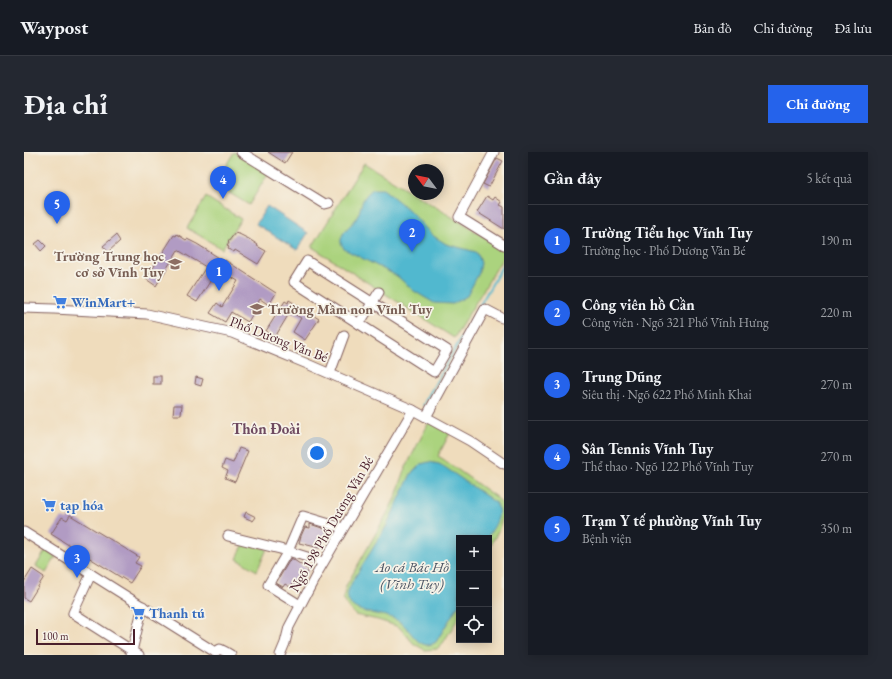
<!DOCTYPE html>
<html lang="vi">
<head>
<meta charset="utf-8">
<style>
	:root { --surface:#171b24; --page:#242831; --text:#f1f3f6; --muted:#9ea1a6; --line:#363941; --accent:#2563eb }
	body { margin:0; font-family:"EB Garamond",serif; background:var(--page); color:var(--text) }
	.controls { position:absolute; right:12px; bottom:12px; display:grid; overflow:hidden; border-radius:0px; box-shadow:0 2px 10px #0003 }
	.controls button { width:36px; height:36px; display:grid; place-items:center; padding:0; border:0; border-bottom:1px solid var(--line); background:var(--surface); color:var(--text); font:20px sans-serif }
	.compass { position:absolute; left:384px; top:12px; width:36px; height:36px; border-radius:50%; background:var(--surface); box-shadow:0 2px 10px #0003; rotate:302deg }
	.scale { position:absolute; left:12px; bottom:10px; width:99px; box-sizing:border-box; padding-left:4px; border:2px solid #4a1f2b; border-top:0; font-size:11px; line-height:14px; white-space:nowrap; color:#4a1f2b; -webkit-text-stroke:3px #f7f3e8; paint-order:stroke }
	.you { position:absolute; left:293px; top:301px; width:14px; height:14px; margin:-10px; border:3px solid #fff; border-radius:50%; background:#1a73e8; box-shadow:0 0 0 6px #1a73e833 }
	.badge { display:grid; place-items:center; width:26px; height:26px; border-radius:50%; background:var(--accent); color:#fff; font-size:13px; font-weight:700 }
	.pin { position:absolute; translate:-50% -33px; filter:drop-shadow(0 1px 2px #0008) }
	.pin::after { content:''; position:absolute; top:21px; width:14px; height:12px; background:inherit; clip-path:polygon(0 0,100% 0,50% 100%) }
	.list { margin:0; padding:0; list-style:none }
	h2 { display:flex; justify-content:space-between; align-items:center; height:52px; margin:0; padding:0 16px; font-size:17px }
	h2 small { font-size:13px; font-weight:400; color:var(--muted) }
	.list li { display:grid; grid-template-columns:26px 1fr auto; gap:12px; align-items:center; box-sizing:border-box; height:72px; padding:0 16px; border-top:1px solid var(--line) }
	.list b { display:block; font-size:15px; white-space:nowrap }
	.list p { margin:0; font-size:13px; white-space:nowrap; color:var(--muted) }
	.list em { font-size:13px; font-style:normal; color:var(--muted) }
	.icon { flex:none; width:22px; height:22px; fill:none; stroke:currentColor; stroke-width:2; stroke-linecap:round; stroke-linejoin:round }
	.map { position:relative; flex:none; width:480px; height:503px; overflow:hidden; border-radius:0px }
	header { display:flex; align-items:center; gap:24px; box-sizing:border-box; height:56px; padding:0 20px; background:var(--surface); border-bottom:1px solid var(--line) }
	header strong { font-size:19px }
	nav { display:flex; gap:22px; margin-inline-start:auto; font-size:14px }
	.intro { display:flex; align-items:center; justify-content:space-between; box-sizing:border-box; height:96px; padding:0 24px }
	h1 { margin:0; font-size:28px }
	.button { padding:10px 18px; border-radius:0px; background:var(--accent); color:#fff; font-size:14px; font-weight:700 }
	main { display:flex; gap:24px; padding:0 24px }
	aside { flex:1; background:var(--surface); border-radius:0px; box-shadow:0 2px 10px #0003 }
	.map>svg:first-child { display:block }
	.green { fill:#abd37e; stroke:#7a7954 }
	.water { fill:#51b8cf; stroke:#4e6c7d }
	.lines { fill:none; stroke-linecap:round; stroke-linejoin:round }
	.stream { stroke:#51b8cf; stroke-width:2 }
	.building { fill:#b19bc3 }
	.minor-casing { stroke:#84615e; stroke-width:11 }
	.minor { stroke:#fff; stroke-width:9 }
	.labels { text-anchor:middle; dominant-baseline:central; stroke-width:3.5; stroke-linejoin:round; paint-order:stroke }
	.education-label { font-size:14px; font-weight:bold; fill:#785e54; stroke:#f7f3e8; text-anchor:end }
	.shop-label { font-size:14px; font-weight:bold; fill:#366cbe; stroke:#f7f3e8; text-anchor:start }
	.street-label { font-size:14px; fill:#4a1f2b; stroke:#f7f3e8 }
	.neighbourhood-label { font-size:15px; font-weight:bold; fill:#6e4a60; stroke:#f7f3e8 }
	.water-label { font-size:15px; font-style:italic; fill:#4c5564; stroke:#f7f3e8 }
</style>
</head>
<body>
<header>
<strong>Waypost</strong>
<nav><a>Bản đồ</a><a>Chỉ đường</a><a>Đã lưu</a></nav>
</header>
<div class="intro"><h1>Địa chỉ</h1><a class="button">Chỉ đường</a></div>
<main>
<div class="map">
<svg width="480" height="503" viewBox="0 0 480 503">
	<rect width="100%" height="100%" fill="#f7f3e8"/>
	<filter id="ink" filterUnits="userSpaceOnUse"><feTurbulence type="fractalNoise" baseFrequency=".025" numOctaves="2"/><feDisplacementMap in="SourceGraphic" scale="8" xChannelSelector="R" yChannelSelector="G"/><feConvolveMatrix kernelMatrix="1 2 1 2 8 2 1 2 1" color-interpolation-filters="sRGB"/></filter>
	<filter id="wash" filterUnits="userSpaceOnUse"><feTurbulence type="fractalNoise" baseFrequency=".012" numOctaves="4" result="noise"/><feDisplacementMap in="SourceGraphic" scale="16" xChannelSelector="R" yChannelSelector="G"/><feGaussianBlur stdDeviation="0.9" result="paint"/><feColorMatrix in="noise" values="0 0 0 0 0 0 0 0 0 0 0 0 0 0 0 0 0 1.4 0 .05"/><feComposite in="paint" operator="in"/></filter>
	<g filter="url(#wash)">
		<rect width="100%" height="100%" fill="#efdcbc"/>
		<g class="green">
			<polygon points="210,0 245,20 225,53 191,32"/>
			<polygon points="340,11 480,97 480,104 430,186 288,95"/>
			<polygon points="182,45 217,67 198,97 163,76"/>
			<path d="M405,270l21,11 -12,23 5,3 54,39c2,2 4,5 6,8 1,15 -6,29 -14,41v-9h-30v79l-16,26 -6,6 -12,1 -11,-6 -15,-17 -21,-7 -23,-5 -8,-9 -4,-8 3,-12 43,-76 7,-14 10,-29z"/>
			<polygon points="220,391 243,397 233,419 213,407"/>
			<polygon points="22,398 32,405 22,421 12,414"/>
		</g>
		<g class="water">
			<path d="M349,37h10l26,21 23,25 14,9 30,8 3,5 2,6 -2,10 -12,23 -14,8 -19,-1 -20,-12 -17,-15 -53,-27c-1,-3 -4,-6 -3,-9 1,-9 10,-14 15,-21 7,-12 3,-20 17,-30z"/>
			<polygon points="243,54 284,81 273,98 232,72"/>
			<path d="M405,310l10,2 7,4 50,35c7,13 -2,24 -9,35h-28v66l-23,38c-17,11 -24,-12 -36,-20 -3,-2 -7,-4 -11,-5 -13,-5 -46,-3 -41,-26 1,-3 3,-6 4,-9l34,-55 25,-53 10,-10z"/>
		</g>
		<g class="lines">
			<polyline class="stream" points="399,253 480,111"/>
		</g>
		<g id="blocks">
			<g class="building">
				<polygon points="244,0 268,0 261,11"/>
				<polygon points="473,6 479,9 465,35 459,32"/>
				<polygon points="463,44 469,48 471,45 478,50 476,53 480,55 480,77 453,60"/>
				<polygon points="211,81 214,82 215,82 225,87 234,93 233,94 242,99 234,112 211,98 210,100 204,97 205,95 203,94 205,91 204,90"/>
				<polygon points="153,82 162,88 163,87 173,92 200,109 201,108 252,141 245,153 236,147 230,158 231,158 224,170 207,160 201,170 186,161 193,151 198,155 214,129 197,119 192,120 173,150 163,144 182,115 154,98 132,134 122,127 150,83 152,84"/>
				<polygon points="92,83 96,89 84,100 79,94"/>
				<polygon points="16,88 22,94 17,99 11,92"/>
				<polygon points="265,148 295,167 281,188 269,180 277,166 266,160 251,185 242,179 261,149 264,151"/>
				<rect x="129" y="224" width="8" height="8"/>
				<polygon points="172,225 179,227 177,234 171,232"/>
				<polygon points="150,253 158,253 157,263 149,263"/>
				<polygon points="215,296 224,299 211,330 201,326 204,319 198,316 201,308 209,311"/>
				<polygon points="222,360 232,365 229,369 220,365"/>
				<polygon points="46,363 115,405 111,411 117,414 106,431 27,382 38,365 43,368"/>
				<polygon points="286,372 304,378 302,387 298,386 296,396 275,391 277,384 281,375 286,376"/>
				<polygon points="267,406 285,418 274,435 268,432 266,435 261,432 259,435 252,431"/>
				<polygon points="8,417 20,425 5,449 0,446 0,430"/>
			</g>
		</g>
	</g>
	<g filter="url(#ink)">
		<use href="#blocks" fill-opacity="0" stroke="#84615e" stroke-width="1"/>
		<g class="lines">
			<defs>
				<g id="minor">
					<polyline points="217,0 301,52 305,51"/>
					<polyline points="470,0 435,65 480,93"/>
					<polygon points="283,109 423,198 410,220 270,130"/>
					<polyline points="0,156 30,157 123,162 208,181 281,211 389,258 446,289 480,312"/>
					<polyline points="335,172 355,140"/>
					<polyline points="306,221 320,183"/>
					<polyline points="402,265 461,157 478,166"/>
					<polyline points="0,380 191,500"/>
					<polyline points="204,384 264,399 299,410"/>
					<polyline points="67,422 49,461 115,503"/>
					<polyline points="276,453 244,433 264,399 279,364 319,376"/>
					<polyline points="191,500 196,497 202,500 207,503"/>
					<polyline points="107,503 119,454"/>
					<polyline points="256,503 261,491 265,475 295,418 389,258"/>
				</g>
			</defs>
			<use href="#minor" class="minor-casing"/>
			<use href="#minor" class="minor"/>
		</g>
	</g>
	<defs>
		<symbol id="school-bare" viewBox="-9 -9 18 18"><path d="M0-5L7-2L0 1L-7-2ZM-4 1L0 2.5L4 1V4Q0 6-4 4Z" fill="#8d6e63" stroke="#f7f3e8" stroke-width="2.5" paint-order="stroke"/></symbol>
		<symbol id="supermarket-bare" viewBox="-9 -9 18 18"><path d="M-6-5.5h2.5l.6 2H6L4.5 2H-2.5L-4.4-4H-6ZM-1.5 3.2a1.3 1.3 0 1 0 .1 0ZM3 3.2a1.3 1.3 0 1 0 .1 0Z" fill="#3f7fe0" stroke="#f7f3e8" stroke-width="2.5" paint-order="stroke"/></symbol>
	</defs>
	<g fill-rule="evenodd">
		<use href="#school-bare" x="141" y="102" width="20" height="20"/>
		<use href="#supermarket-bare" x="26" y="140" width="20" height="20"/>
		<use href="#school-bare" x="223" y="147" width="20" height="20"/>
		<use href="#supermarket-bare" x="15" y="343" width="20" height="20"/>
		<use href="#supermarket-bare" x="104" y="451" width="20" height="20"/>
	</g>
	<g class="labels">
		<g class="education-label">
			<text x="140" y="104">Trường Trung học<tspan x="140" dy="16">cơ sở Vĩnh Tuy</tspan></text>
			<text x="244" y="157" text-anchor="start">Trường Mầm non Vĩnh Tuy</text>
		</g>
		<g class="shop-label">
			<text x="47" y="150">WinMart+</text>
			<text x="36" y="353">tạp hóa</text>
			<text x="125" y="461">Thanh tú</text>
		</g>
		<g class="street-label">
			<text transform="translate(255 187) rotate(21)">Phố Dương Văn Bé</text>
			<text transform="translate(307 372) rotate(-60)">Ngõ 198 Phố Dương Văn Bé</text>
		</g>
		<g class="neighbourhood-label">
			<text x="242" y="276">Thôn Đoài</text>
		</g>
		<g class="water-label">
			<text x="388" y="414">Ao cá Bác Hồ<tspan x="388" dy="17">(Vĩnh Tuy)</tspan></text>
		</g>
	</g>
</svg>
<div class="controls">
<button>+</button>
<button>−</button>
<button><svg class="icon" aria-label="locate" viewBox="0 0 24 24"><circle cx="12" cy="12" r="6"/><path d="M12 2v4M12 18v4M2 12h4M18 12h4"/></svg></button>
</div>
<svg class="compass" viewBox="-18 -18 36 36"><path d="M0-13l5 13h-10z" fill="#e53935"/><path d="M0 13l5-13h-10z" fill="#9ea1a6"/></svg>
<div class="scale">100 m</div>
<div class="you"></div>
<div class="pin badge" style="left:195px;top:139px">1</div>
<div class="pin badge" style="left:388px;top:100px">2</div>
<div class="pin badge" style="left:53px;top:426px">3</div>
<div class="pin badge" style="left:199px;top:47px">4</div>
<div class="pin badge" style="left:33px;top:72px">5</div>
</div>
<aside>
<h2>Gần đây<small>5 kết quả</small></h2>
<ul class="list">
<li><span class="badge">1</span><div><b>Trường Tiểu học Vĩnh Tuy</b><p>Trường học · Phố Dương Văn Bé</p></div><em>190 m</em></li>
<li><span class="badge">2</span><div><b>Công viên hồ Cần</b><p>Công viên · Ngõ 321 Phố Vĩnh Hưng</p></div><em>220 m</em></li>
<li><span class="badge">3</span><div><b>Trung Dũng</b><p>Siêu thị · Ngõ 622 Phố Minh Khai</p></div><em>270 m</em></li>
<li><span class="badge">4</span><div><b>Sân Tennis Vĩnh Tuy</b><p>Thể thao · Ngõ 122 Phố Vĩnh Tuy</p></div><em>270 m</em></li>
<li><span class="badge">5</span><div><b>Trạm Y tế phường Vĩnh Tuy</b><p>Bệnh viện</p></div><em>350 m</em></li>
</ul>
</aside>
</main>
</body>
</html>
